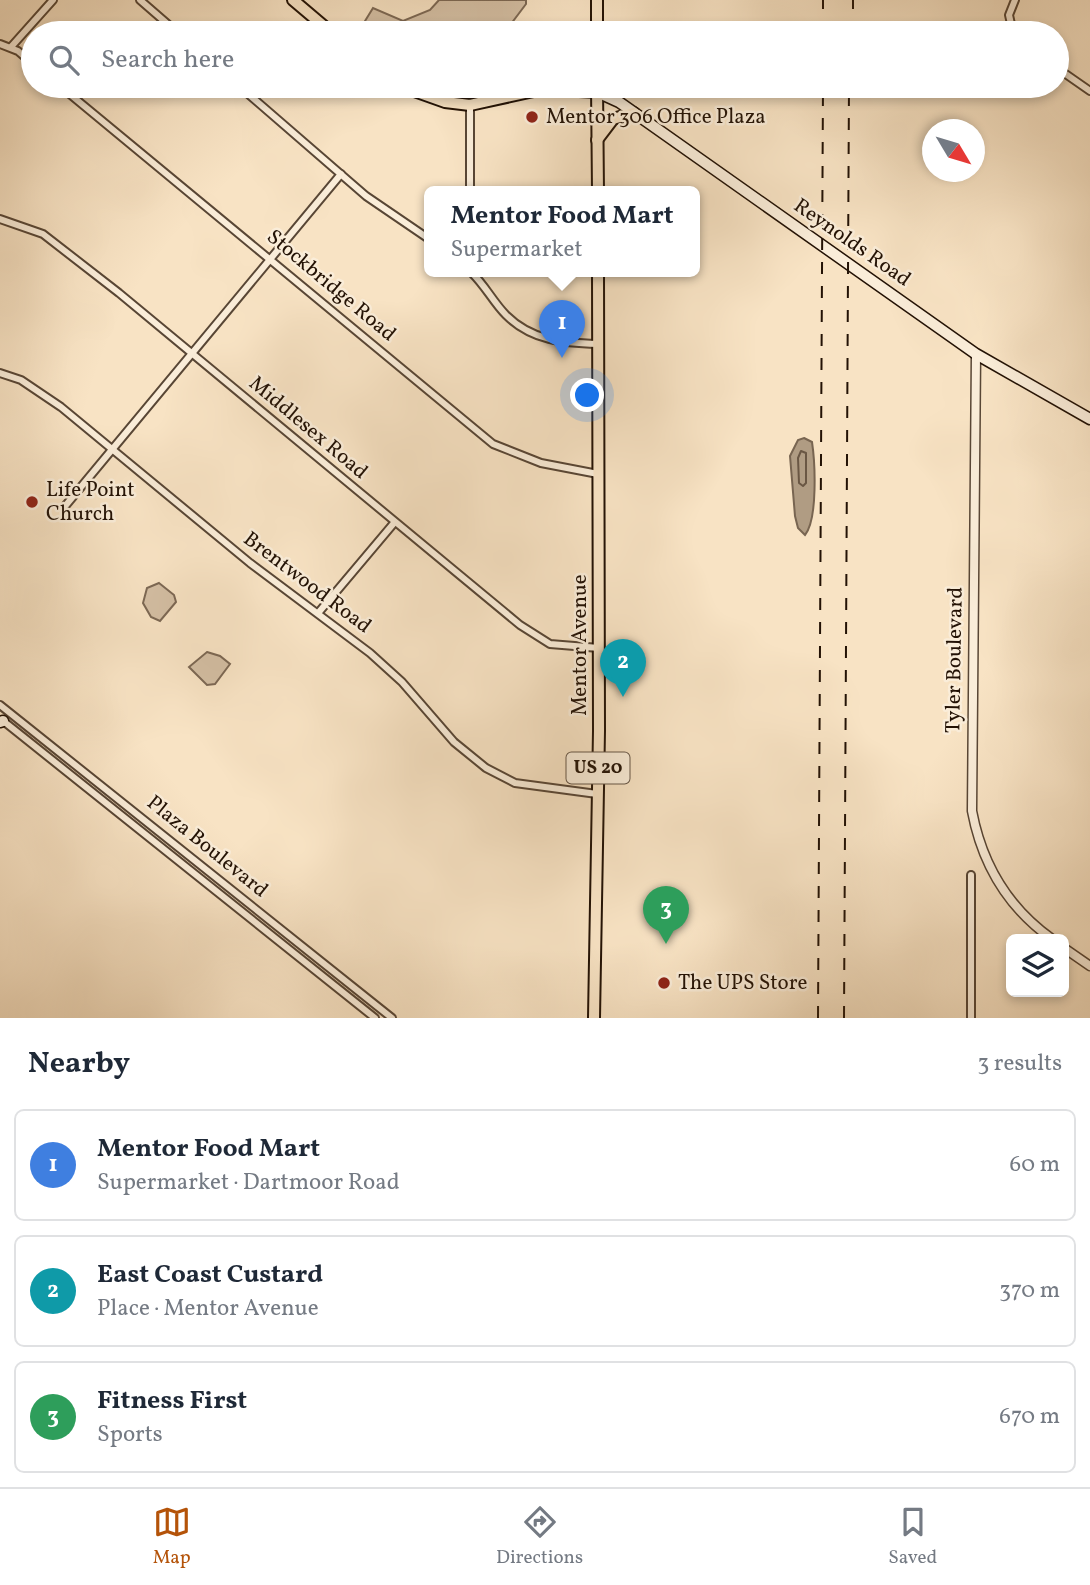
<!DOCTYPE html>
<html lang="en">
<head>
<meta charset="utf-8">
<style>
	:root { --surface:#fff; --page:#f6f6f7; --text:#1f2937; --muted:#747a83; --line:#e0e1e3; --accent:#b45309 }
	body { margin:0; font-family:Vollkorn,serif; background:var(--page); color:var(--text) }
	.controls { position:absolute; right:21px; bottom:21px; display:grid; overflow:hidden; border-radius:10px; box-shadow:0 4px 10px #0003 }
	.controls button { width:63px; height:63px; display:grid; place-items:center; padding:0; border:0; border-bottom:2px solid var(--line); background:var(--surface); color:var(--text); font:35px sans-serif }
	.compass { position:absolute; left:922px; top:119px; width:63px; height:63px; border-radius:50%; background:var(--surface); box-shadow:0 4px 10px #0003; rotate:128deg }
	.you { position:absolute; left:588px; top:396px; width:24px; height:24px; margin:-18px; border:5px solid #fff; border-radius:50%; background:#1a73e8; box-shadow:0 0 0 10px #1a73e833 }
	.badge { display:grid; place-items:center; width:46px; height:46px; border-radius:50%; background:var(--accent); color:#fff; font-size:23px; font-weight:700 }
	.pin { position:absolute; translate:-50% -58px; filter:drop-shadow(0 2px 4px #0008) }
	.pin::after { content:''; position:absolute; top:37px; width:24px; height:21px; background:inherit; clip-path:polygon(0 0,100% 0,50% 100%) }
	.popup { position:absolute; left:424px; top:186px; width:276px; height:91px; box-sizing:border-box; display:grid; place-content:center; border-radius:10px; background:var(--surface); filter:drop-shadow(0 2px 5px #0005); font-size:23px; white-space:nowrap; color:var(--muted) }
	.popup b { font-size:26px; color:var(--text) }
	.popup::after { content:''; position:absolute; left:50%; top:100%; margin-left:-14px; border:14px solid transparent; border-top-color:var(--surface) }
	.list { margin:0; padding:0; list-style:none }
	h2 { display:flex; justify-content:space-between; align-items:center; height:91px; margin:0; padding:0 28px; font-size:30px }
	h2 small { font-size:23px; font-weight:400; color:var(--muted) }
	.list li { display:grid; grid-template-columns:46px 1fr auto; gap:21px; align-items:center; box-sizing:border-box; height:112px; margin:0 14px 14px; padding:0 14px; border:2px solid var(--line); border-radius:10px }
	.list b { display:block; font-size:26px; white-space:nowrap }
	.list p { margin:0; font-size:23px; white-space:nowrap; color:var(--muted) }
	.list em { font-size:23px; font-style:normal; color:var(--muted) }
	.icon { flex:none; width:38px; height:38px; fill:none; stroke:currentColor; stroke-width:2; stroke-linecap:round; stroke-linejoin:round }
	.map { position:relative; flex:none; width:1090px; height:1018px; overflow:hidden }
	.search { position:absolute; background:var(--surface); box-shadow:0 4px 10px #0003; left:21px; right:21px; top:21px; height:77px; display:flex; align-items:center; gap:18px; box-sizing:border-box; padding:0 24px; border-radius:38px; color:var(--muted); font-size:26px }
	.sheet { height:469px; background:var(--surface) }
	nav { display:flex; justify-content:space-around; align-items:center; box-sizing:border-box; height:98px; border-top:2px solid var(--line); background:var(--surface); font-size:19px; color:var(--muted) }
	nav a { display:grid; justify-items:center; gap:4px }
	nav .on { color:var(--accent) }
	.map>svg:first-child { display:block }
	.green { fill:#d4bfa4; stroke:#7c6854; stroke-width:2 }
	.water { fill:#b09c83; stroke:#786551; stroke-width:2 }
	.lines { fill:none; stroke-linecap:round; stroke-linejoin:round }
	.shore { stroke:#6a5744; stroke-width:2 }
	.minor-casing { stroke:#584635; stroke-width:10 }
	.tertiary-casing { stroke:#584635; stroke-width:11 }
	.secondary-casing { stroke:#231205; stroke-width:13 }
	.primary-casing { stroke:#231205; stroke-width:14 }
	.minor { stroke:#faedd9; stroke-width:6 }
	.tertiary { stroke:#faedd9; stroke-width:8 }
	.secondary { stroke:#faedd9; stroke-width:10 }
	.primary { stroke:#f8e3c4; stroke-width:10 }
	.rail { stroke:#231205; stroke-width:2; stroke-dasharray:12 12; stroke-linecap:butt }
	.poi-dot { fill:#8f2418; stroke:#faedd9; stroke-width:2.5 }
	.labels { text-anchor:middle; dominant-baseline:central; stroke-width:5; stroke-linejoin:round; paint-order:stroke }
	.shield { fill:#faedd9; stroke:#645445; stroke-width:2 }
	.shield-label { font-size:19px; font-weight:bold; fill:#231205 }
	.poi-label { font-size:21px; fill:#231205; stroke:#faedd9; text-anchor:start }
	.street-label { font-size:21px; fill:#231205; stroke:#faedd9 }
</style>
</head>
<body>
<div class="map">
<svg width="1090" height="1018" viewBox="0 0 1090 1018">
	<rect width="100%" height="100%" fill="#f8e3c4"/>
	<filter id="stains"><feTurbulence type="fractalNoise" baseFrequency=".00286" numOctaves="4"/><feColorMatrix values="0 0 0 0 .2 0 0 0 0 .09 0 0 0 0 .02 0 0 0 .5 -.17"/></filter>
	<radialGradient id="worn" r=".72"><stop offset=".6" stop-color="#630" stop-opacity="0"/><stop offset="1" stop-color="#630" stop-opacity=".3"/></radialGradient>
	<g class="green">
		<polygon points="439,0 526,0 526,4 508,28 508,33 379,33 365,21 373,8 403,21 430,10"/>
		<polygon points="159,583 174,595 176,602 160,621 151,617 143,603 147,588"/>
		<polygon points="207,652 220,656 230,664 215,684 207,685 189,667"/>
	</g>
	<path class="water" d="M804,438l8,4c3,20 6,77 -7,93l-7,-7 -3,-12 -5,-60 8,-16z"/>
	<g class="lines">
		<polygon class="shore" points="801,451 806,453 806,483 803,486 799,483 798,458"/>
		<defs>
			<g id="minor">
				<polyline points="140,0 178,33"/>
				<polyline points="1013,33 1009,15 1015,0"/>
				<polyline points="0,44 18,51 33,64"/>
				<polyline points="11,47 53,0"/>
				<polyline points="1057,68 1090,91"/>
				<polyline points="60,86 493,444 541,463 598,474"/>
				<polyline points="239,86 366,196 429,239"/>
				<polyline points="470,105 470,192"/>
				<polyline points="0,219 43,234 119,293 520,625 550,644 599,648"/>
				<path d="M471,272c14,13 22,30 35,43 26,26 58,28 92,29"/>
				<polyline points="0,373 21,380 61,407 250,563 370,653 402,682 454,742 486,768 515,783 597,794"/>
				<polyline points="66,505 341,174"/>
				<polyline points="319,612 394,523"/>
				<polyline points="0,705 392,1018"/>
				<polyline points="2,720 375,1018"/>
				<polyline points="971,1018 971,875"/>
			</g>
			<g id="tertiary">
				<path d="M976,354l-4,457c10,53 35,96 80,128"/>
				<polyline points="1064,948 1090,966"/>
			</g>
			<g id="secondary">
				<polyline points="597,92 619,102 976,354 1090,419"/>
				<polyline points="0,722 3,721"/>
			</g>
			<g id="primary">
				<polyline points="293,0 332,33"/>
				<polyline points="597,0 597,33"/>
				<polyline points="400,86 445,102 470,105 543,89 597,92"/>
				<polyline points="597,86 598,192"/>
				<polyline points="597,140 613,119 634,113"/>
				<polyline points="594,1018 599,731 598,272"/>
			</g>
		</defs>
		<use href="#minor" class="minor-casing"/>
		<use href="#tertiary" class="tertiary-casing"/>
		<use href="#secondary" class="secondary-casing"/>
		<use href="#primary" class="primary-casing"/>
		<use href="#minor" class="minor"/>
		<use href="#tertiary" class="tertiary"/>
		<use href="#secondary" class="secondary"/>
		<use href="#primary" class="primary"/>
		<g class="rail">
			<polyline points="823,33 823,0"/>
			<polyline points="853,33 853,0"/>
			<polyline points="818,1018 823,86"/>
			<polyline points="844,1018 849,86"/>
		</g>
	</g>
	<g class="poi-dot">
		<circle cx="532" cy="117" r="7"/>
		<circle cx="32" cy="502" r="7"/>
		<circle cx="664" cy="983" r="7"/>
	</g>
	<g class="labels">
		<rect class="shield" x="566.5" y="752.5" width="63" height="31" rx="5"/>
		<g class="shield-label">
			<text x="598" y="768">US 20</text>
		</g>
		<g class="poi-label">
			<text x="546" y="117">Mentor 306 Office Plaza</text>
			<text x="46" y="490">Life Point<tspan x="46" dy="24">Church</tspan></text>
			<text x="678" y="983">The UPS Store</text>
		</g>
		<g class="street-label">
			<text transform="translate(852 243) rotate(35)">Reynolds Road</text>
			<text transform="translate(331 286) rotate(40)">Stockbridge Road</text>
			<text transform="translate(308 428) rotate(40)">Middlesex Road</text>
			<text transform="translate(307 583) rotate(37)">Brentwood Road</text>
			<text transform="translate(580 645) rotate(-90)">Mentor Avenue</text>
			<text transform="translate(955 660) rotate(-89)">Tyler Boulevard</text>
			<text transform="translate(207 847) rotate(39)">Plaza Boulevard</text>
		</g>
	</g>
	<rect width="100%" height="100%" filter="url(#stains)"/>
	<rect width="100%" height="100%" fill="url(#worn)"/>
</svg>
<div class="controls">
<button><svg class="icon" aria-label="layers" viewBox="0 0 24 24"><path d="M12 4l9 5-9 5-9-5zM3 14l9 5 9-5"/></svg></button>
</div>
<svg class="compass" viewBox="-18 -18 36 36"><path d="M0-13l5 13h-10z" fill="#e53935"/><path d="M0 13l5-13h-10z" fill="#747a83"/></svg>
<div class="you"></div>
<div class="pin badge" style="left:562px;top:358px;background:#3f7fe0">1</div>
<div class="popup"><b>Mentor Food Mart</b>Supermarket</div>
<div class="pin badge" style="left:623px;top:697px;background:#0f9aa8">2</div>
<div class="pin badge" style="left:666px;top:944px;background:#2e9e5b">3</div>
<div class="search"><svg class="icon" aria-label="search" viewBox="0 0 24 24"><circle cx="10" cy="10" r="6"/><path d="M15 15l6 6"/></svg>Search here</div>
</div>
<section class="sheet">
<h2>Nearby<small>3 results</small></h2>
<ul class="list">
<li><span class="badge" style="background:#3f7fe0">1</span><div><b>Mentor Food Mart</b><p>Supermarket · Dartmoor Road</p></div><em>60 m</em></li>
<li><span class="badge" style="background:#0f9aa8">2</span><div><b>East Coast Custard</b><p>Place · Mentor Avenue</p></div><em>370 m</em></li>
<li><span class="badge" style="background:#2e9e5b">3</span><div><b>Fitness First</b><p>Sports</p></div><em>670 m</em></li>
</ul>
</section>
<nav>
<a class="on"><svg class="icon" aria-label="map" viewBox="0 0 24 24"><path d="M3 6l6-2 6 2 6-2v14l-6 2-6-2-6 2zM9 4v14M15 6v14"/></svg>Map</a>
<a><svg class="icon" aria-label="directions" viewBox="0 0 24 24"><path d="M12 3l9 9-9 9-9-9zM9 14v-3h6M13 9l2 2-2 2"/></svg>Directions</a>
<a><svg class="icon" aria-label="saved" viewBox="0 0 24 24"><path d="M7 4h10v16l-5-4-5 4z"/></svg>Saved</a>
</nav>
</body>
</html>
